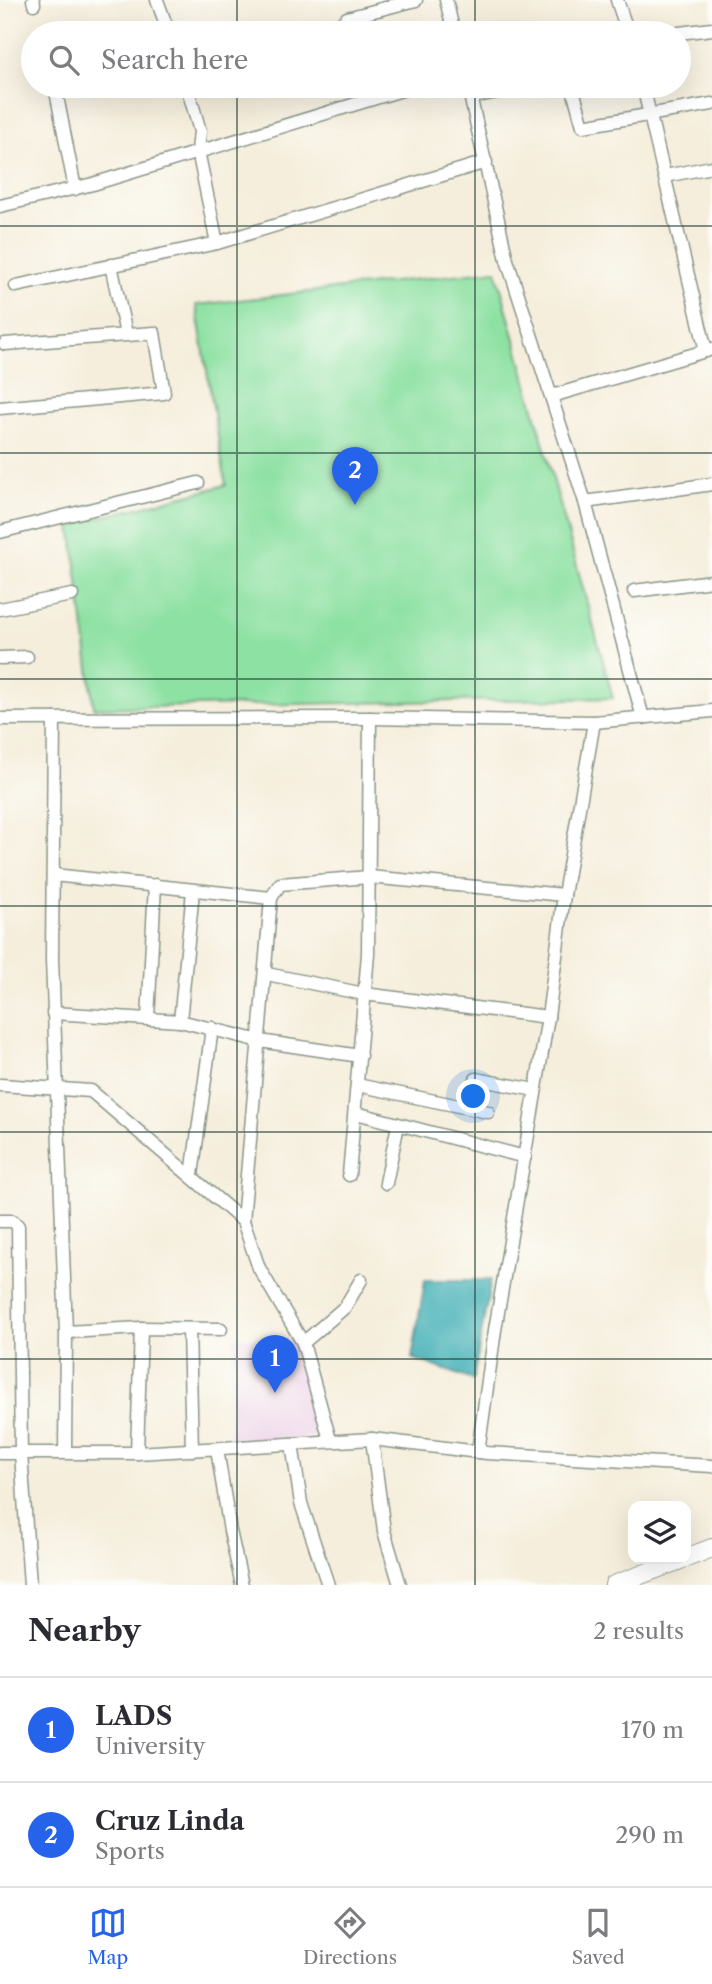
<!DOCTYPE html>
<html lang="en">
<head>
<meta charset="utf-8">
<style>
	:root { --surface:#fff; --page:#f7f7f7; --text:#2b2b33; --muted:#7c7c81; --line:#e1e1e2; --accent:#2563eb }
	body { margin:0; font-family:"Libre Caslon Text",serif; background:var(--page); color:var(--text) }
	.controls { position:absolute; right:21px; bottom:21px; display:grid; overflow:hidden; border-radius:14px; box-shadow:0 7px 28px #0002 }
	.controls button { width:63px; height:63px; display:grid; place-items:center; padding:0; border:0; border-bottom:2px solid var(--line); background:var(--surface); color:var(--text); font:35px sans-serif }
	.you { position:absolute; left:474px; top:1097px; width:24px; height:24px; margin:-18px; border:5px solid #fff; border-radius:50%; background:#1a73e8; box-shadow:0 0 0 10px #1a73e833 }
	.badge { display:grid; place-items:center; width:46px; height:46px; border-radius:50%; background:var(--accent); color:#fff; font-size:23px; font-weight:700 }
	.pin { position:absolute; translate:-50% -58px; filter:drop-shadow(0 2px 4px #0008) }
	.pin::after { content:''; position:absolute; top:37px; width:24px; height:21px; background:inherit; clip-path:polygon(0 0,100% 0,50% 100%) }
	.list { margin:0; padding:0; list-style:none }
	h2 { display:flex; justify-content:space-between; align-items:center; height:91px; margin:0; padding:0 28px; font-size:30px }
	h2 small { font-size:23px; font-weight:400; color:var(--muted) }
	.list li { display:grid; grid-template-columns:46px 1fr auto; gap:21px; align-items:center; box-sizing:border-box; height:105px; padding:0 28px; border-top:2px solid var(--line) }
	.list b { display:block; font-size:26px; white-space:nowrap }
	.list p { margin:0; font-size:23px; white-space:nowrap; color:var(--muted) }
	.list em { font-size:23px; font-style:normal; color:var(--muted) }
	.icon { flex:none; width:38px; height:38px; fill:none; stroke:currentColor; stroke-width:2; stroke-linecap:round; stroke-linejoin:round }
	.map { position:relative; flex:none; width:712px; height:1585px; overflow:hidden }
	.search { position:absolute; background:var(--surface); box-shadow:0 7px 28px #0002; left:21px; right:21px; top:21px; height:77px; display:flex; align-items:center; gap:18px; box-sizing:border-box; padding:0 24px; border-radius:38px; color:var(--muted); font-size:26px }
	.sheet { height:301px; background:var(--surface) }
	nav { display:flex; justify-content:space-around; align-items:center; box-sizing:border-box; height:98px; border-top:2px solid var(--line); background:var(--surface); font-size:19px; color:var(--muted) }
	nav a { display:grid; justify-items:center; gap:4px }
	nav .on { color:var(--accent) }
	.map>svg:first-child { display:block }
	.built { fill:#ecd1e9 }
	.green { fill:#8de1a3; stroke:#568f6c; stroke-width:2 }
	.water { fill:#3daeb5; stroke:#2e7674; stroke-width:2 }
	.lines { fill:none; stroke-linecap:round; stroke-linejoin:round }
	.street-casing { stroke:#8a9688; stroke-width:15 }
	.secondary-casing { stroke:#8a9688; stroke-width:20 }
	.street { stroke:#fff; stroke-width:12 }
	.secondary { stroke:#fff; stroke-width:18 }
	.grid { fill:none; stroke:#1f3d34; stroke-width:2; stroke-opacity:0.55 }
</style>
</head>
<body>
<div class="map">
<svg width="712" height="1585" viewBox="0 0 712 1585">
	<rect width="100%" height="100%" fill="#fdfcf7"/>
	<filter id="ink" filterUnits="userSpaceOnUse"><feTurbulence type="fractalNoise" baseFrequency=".0143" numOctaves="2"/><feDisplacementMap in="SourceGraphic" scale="14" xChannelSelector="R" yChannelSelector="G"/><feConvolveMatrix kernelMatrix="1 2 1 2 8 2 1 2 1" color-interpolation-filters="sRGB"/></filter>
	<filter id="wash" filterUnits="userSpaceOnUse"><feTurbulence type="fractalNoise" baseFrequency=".00686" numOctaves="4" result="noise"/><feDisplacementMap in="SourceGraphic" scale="28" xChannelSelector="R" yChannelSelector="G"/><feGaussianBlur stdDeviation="1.57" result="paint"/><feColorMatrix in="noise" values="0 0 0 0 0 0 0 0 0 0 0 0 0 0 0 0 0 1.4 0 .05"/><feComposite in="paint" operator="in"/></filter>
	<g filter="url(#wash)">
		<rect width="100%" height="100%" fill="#f5eedc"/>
		<polygon class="built" points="234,1337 302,1341 318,1437 230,1442"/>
		<polygon class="green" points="496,270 613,698 94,708 71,525 226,485 196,305"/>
		<polygon class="water" points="425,1280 491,1280 473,1380 412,1358"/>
	</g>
	<g filter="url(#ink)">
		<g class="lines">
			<defs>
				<g id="street">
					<polyline points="33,0 34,4"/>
					<polyline points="157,0 169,33"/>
					<polyline points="446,0 454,33"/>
					<polyline points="617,0 628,33"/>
					<polyline points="320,33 335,29 347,18 416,0"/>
					<polyline points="679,33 712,29"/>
					<polyline points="55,86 75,189"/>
					<polyline points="187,86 200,131 198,151 217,243"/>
					<polyline points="468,86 507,260 585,502 643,718"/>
					<polyline points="572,86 583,126 712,104"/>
					<polyline points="643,86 706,351"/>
					<polyline points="472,97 531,86"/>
					<polyline points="665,176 712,167"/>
					<polyline points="0,206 93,184 415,86"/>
					<polyline points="111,265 126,334"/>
					<polyline points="16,286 217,243 486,162"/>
					<polyline points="552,396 712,349"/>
					<polyline points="0,408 164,393 154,333 5,344"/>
					<polyline points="585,502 712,484"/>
					<polyline points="0,532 198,483"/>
					<polyline points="634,591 712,581"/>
					<polyline points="0,609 72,595"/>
					<polyline points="0,658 27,657"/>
					<polyline points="0,719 370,718 594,722 712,711"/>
					<polyline points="54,719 52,959 66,1332 65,1451"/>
					<polyline points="53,875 271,898"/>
					<polyline points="267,974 364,994 548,1017"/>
					<polyline points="53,1013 180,1021 260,1041 360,1056"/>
					<polyline points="148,1019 155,885"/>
					<polyline points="180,1021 193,891"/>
					<polyline points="476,1079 535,1090"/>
					<polyline points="0,1085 91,1091 243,1221 259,1268 303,1343 330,1440"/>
					<polyline points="357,1085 488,1112"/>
					<polyline points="356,1113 525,1157"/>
					<polyline points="192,1175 212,1028"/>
					<polyline points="349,1175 368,954 370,718"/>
					<polyline points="386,1183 398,1125"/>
					<polyline points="0,1221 13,1221 18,1226 21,1453 30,1585"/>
					<polyline points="243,1221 271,898 280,884 369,877 564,895"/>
					<polyline points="189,1329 192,1450"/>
					<polyline points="66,1332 141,1328 221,1329"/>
					<polyline points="303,1343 345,1307 361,1280"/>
					<polyline points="372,1439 384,1531 400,1585"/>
					<polyline points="292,1444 301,1503 328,1585"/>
					<polyline points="217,1449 230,1531 242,1585"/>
					<polyline points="478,1452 495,1330 548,1017 564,895 594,722"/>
					<polyline points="0,1453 137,1453 372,1439 487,1453 712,1466"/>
					<polyline points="137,1453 141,1328"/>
				</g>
				<g id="secondary">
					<polyline points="686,1558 712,1548"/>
					<polyline points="614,1585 683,1559"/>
				</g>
			</defs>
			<use href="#street" class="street-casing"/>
			<use href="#secondary" class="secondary-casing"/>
			<use href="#street" class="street"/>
			<use href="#secondary" class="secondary"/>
		</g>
	</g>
	<path class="grid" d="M237,0v33M475,0v33M237,86v1499M475,86v1499M0,226h712M0,453h712M0,679h712M0,906h712M0,1132h712M0,1359h712"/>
</svg>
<div class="controls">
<button><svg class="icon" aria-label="layers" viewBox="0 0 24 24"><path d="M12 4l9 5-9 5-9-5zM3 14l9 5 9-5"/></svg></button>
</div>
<div class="you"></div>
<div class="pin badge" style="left:275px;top:1393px">1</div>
<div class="pin badge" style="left:355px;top:505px">2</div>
<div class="search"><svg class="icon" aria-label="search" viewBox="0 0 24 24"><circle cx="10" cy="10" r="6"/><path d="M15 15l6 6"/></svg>Search here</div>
</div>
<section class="sheet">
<h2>Nearby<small>2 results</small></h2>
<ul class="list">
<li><span class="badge">1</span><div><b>LADS</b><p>University</p></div><em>170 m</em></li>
<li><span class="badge">2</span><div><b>Cruz Linda</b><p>Sports</p></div><em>290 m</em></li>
</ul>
</section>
<nav>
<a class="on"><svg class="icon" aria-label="map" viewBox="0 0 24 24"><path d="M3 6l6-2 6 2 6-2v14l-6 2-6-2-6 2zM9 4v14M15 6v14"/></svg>Map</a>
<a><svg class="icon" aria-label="directions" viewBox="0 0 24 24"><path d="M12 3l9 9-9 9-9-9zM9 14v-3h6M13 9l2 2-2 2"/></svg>Directions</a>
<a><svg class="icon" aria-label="saved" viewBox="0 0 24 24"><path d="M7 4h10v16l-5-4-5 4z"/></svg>Saved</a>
</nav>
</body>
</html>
